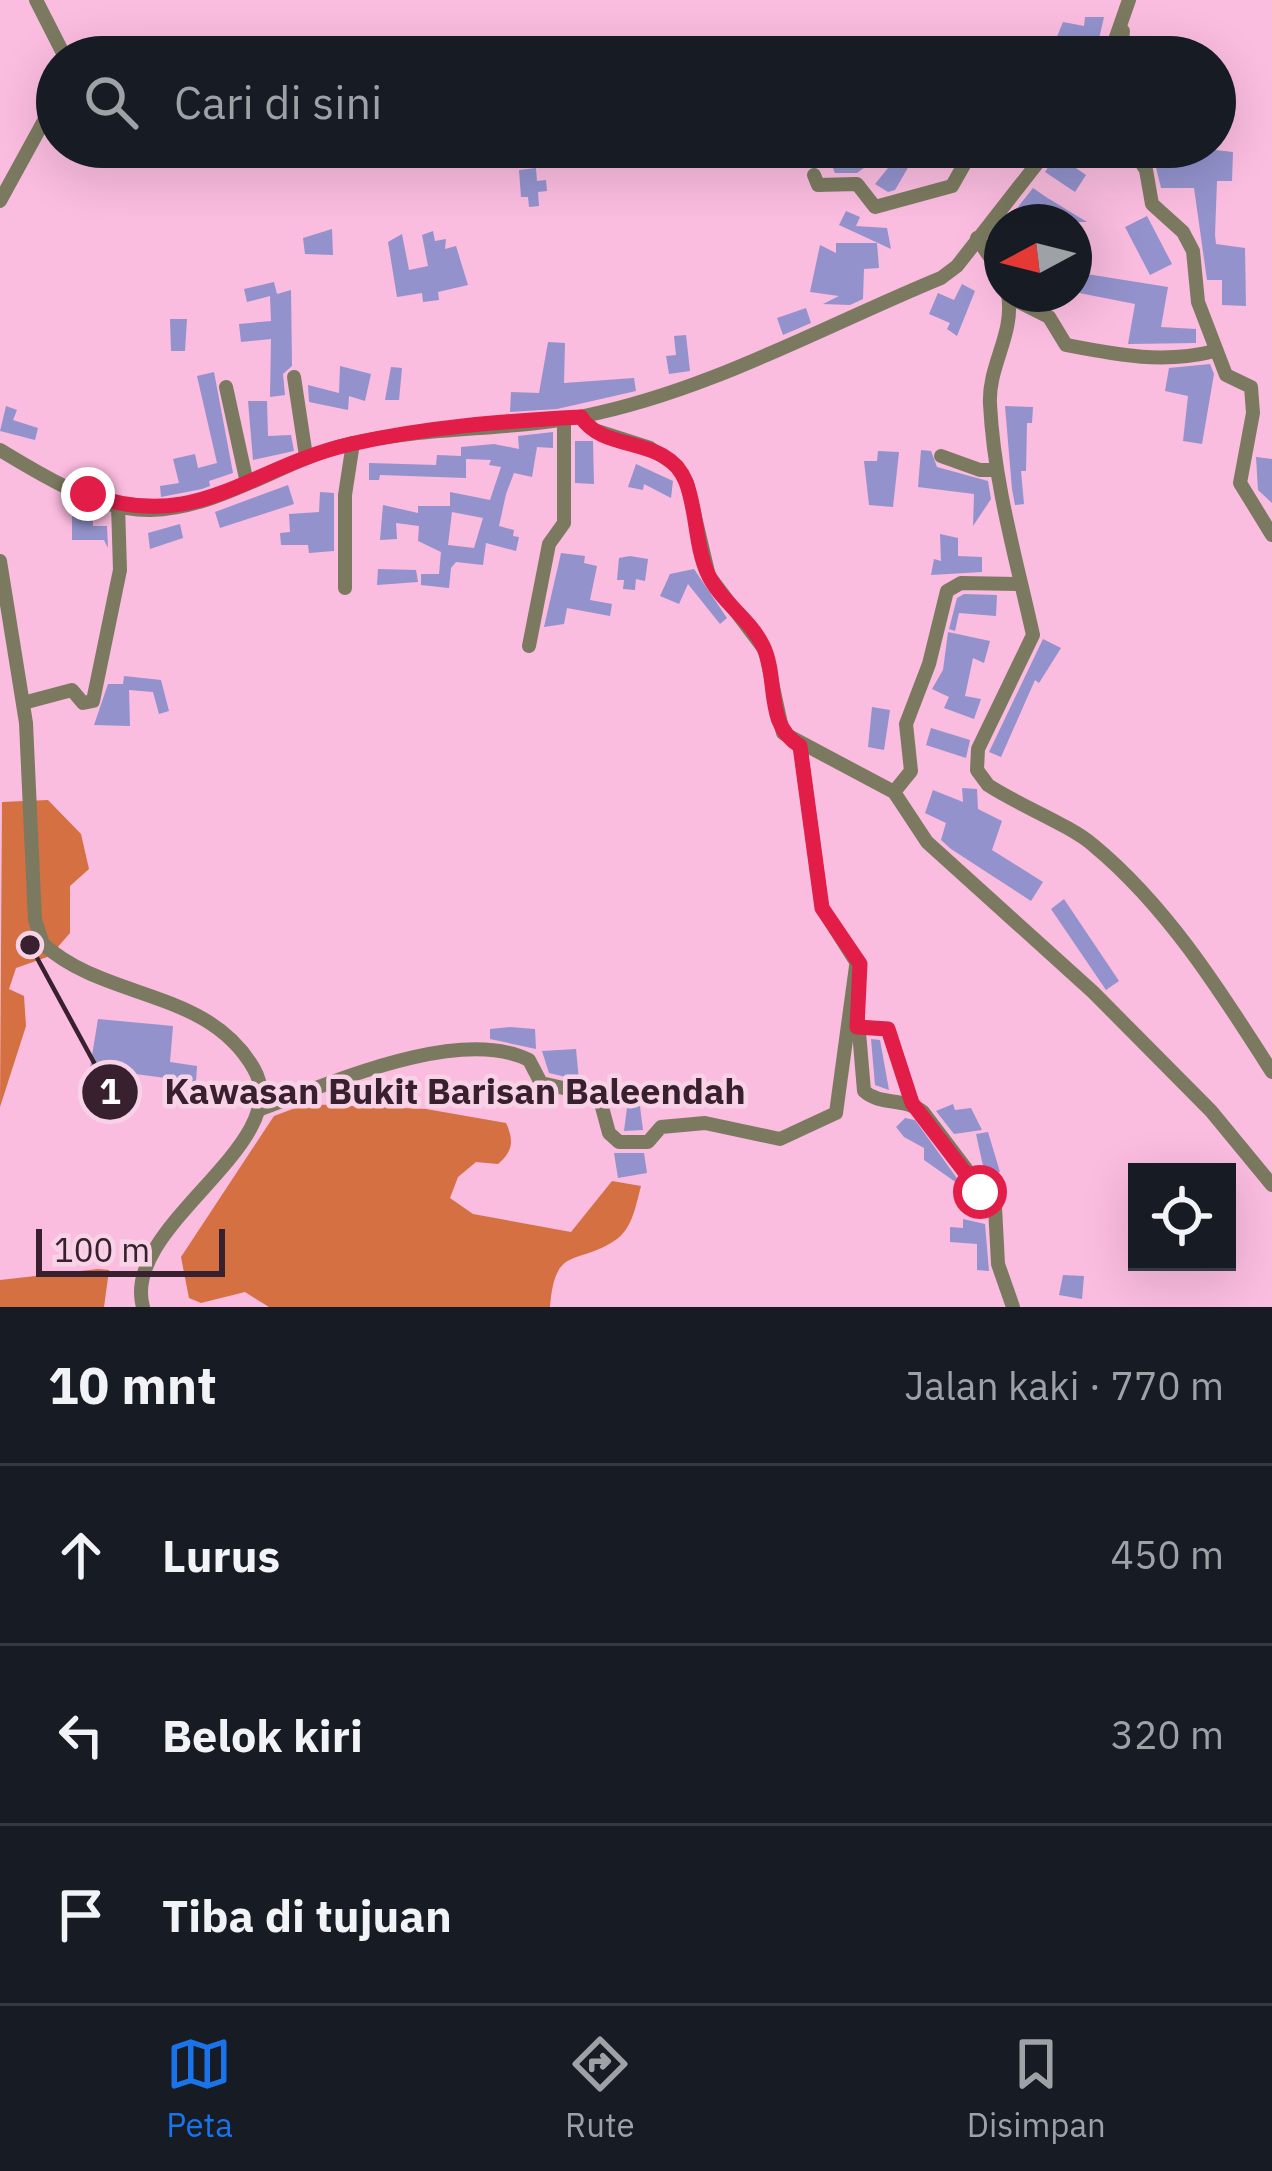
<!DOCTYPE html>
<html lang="id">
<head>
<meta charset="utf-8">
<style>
	:root { --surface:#171b24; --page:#20242c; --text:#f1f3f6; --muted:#9ea1a6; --line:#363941; --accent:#1a73e8 }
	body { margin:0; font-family:"IBM Plex Sans",sans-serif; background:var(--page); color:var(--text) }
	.controls { position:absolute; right:36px; bottom:36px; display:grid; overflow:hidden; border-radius:0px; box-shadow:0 12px 48px #0002 }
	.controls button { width:108px; height:108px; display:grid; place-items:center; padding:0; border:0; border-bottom:3px solid var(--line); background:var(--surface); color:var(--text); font:60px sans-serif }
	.compass { position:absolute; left:984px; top:204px; width:108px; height:108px; border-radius:50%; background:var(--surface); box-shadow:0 12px 48px #0002; rotate:263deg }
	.scale { position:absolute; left:36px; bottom:30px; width:189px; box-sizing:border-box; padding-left:12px; border:6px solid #38202e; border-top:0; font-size:33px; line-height:42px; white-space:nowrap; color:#38202e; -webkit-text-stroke:9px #f8d2e6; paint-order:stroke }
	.stop { position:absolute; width:36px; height:36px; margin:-27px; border:9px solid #e11d48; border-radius:50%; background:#fff }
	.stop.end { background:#e11d48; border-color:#fff; box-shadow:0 3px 12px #0008 }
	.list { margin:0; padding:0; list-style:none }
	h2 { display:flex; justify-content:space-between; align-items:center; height:156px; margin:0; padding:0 48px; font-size:51px }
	h2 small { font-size:39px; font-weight:400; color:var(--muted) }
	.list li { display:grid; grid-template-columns:78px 1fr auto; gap:36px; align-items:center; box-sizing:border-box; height:180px; padding:0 48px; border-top:3px solid var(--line) }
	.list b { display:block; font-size:45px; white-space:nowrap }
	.list em { font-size:39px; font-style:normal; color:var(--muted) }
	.icon { flex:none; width:66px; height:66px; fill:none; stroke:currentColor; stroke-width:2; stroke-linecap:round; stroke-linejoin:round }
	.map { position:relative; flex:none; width:1272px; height:1307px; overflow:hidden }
	.search { position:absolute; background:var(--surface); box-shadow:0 12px 48px #0002; left:36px; right:36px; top:36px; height:132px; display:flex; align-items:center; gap:30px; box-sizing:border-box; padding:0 42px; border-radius:66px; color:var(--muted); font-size:45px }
	.sheet { height:696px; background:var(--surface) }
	nav { display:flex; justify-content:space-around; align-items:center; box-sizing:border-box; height:168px; border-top:3px solid var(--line); background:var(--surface); font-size:33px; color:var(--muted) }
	nav a { display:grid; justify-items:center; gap:6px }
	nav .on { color:var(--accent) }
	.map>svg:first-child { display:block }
	.forest { fill:#d47041 }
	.building { fill:#9392cc; fill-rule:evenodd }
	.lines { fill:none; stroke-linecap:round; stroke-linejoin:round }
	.minor { stroke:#7b7a60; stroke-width:14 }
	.route { stroke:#e11d48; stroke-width:15 }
	.leader { fill:none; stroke:#38202e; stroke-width:4.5 }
	.callout-dot { fill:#38202e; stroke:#f8d2e6; stroke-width:4.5 }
	.mark-label { font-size:36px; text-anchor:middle; font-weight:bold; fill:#fff }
	.callout-label { font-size:36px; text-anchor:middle; font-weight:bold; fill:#38202e; stroke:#f8d2e6; stroke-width:9; stroke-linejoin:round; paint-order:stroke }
</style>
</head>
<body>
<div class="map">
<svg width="1272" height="1307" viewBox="0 0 1272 1307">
	<rect width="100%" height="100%" fill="#fabcdf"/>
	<g class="forest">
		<polygon points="48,800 81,834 89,869 70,886 70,933 50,956 16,968 9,989 24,996 26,1026 0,1107 2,802"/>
		<path d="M306,1104l120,5 80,14c8,17 7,29 -8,41l-22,-2 -18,15 -8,21 23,16 98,18 41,-51 29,5c-5,18 -8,41 -24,53 -40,28 -62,4 -67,68h-281l-24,-15 -44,11 -12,-5 -8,-41 93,-141z"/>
		<polygon points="98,1269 109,1270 104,1307 0,1307 0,1280"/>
	</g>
	<g class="building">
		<polygon points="1085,17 1104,17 1096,52 1083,54 1056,39 1063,22 1084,26"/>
		<polygon points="824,147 865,147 872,162 857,173 835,173"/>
		<polygon points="905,147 920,147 895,190 888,192 875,184"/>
		<polygon points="1061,147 1092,147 1073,166 1086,175 1075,192 1045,172"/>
		<polygon points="1189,147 1233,152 1232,181 1217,181 1215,235 1216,244 1245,248 1246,306 1222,305 1222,280 1207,280 1194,188 1161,188 1154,159 1190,157"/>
		<polygon points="536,168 537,181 546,180 547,191 538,192 539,206 529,207 528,197 521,197 519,170"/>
		<polygon points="1033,188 1046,197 1087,222 1052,222 1033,211 1025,222 1006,222"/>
		<polygon points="846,211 860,217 856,226 887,228 891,249 839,225"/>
		<polygon points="1147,216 1172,264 1150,275 1125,227"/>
		<polygon points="332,229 333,255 305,254 303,238"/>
		<polygon points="433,231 435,241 446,239 445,249 456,246 468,285 438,292 439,300 423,302 422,293 397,297 388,242 402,234 409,270 428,266 422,235"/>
		<polygon points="836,243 877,243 879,268 864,269 863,299 850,305 823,304 839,296 810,292 820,245 836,253"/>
		<polygon points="1074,272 1168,287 1161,327 1196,329 1196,343 1128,344 1135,304 1074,292"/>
		<polygon points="274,282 277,294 291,290 292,366 283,374 285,395 270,397 271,339 241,342 239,324 271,321 270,296 247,302 244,289"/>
		<polygon points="962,284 975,291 957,336 947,329 950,323 929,314 938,293 954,300"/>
		<polygon points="806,308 811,323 783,335 777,318"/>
		<polygon points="170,319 187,319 185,351 171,351"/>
		<polygon points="686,335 690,371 669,374 666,356 676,355 674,336"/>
		<polygon points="548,342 565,343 564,383 634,378 636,391 557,409 510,412 511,392 539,393"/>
		<polygon points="1210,364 1214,374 1202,444 1183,441 1188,396 1165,391 1169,368"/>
		<polygon points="340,366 371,374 365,401 349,396 348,410 309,402 308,385 339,393"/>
		<polygon points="391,367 402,368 399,400 385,400"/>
		<polygon points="214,372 233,473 209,481 210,486 202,489 161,497 160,486 179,483 173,459 195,454 198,468 217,463 197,376"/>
		<polygon points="248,401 267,401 268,436 291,435 294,451 253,460"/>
		<polygon points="6,406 17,410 13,420 38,428 35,440 0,431"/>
		<polygon points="1005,406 1033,407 1032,423 1027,423 1026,471 1021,471 1024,504 1015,505 1012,489"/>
		<path d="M553,432v16l-16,-1 -5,30 -18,-4 -8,21 -7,32 15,4 -1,6 6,1 -3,14 -30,-8 -3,22 -27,-3 -5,6 -2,20 -28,-3v-11h18l2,-22 -23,-11 1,-15 -23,-3 1,16 -17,1 3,-35 35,8v-7h32v-14l40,8 11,-33 -12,-2 2,-5 -25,-1v19l-86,-3 -1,5h-10v-17l67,2 1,-10 24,1v-9l33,-3 25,5 -1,-13zM452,512l31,6 -9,30 -26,-3z"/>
		<polygon points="575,441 593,441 594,484 575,483"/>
		<polygon points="921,450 931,451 937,467 988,481 991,499 973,526 974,494 918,487"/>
		<polygon points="878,451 899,452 893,507 869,505 864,461 877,461"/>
		<polygon points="1256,457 1272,459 1272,503 1258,490"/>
		<polygon points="636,464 673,481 671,498 644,484 643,490 628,487"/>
		<polygon points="288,485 294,504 220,528 215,512"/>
		<polygon points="320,492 334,493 334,551 309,553 308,545 281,545 280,533 290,532 289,514 319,512"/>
		<polygon points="72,512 93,512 93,526 107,526 108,548 104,540 72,540"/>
		<polygon points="180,524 183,538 150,549 148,533"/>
		<polygon points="940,534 958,538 958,556 982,557 982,572 931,575 934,559 941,561"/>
		<polygon points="561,553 585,556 584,563 597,566 590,600 612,604 610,616 567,608 564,624 544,627"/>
		<polygon points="630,556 648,559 645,581 636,579 635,590 623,589 624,580 617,580 619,558"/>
		<polygon points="378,569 416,570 418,582 377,585"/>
		<polygon points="694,569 727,618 720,624 688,584 679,604 660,596 670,574"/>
		<polygon points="964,594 997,595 996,616 959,613 955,631 949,629 957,598"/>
		<polygon points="948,632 990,641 984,663 973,658 965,696 981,699 974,719 944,708 949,697 932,689 943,670"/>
		<polygon points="1043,639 1061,648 1039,683 1035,680 1001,757 989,752"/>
		<polygon points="124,676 161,680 169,711 159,714 153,692 129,690 130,726 94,725 108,684 123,684"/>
		<polygon points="872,707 890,710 884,750 868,747"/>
		<polygon points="931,728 970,740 966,758 926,745"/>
		<polygon points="962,788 977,789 978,809 1002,821 992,850 1043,882 1031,901 951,849 941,840 946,823 925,813 933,790 963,802"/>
		<polygon points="1064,899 1119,981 1106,990 1051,909"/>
		<polygon points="98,1019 173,1026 170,1062 197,1066 196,1082 90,1068"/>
		<polygon points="510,1027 535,1029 536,1049 490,1039 490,1029"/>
		<polygon points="871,1039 880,1040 889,1090 875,1085"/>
		<polygon points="576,1049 579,1080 549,1073 542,1051"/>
		<polygon points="639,1099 643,1130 624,1131 628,1100"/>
		<polygon points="953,1104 955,1110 971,1108 982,1130 954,1134 936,1111"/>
		<polygon points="905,1118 915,1120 964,1188 924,1160 924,1148 904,1137 896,1127"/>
		<polygon points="988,1132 1000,1172 985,1175 976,1134"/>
		<polygon points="614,1153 644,1153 647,1173 618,1178"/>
		<polygon points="963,1219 985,1224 989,1271 977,1270 977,1244 950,1242 950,1227 963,1228"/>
		<polygon points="1063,1275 1084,1276 1082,1299 1059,1295"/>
	</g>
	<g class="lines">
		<g class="minor">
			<polyline points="36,0 65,57"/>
			<polyline points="1109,57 1129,0"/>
			<polyline points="1120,57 1123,31"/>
			<polyline points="1012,147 1033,165"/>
			<polyline points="1131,147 1146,170 1152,204 1183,232 1193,251 1198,302 1226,375 1251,387 1253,413 1240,483 1272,535"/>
			<polyline points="814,175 818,185 857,184 875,207 952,186 974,147"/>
			<polyline points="0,201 57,97"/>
			<polyline points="977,238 1002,275"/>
			<path d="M1008,294c7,40 -20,71 -18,110 4,79 26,154 43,231l-55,114 -1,21 11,15c30,20 82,40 105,60 74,61 128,147 179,227"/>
			<path d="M1009,297l40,20 17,28c52,10 97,19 149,6"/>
			<polyline points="294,377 306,456"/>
			<polyline points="226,387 247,483"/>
			<polyline points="581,417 594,430 650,448 677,466 687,483 709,576 765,650 783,733 894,792 927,842 1093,992 1211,1111 1272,1185"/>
			<path d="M0,450c43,26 99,61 151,60 70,-2 132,-50 198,-66 78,-18 160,-13 235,-28 125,-25 240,-90 357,-138l16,-12 93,-119"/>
			<polyline points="941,456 980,470 997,470"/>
			<path d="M0,561l26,162 9,197 8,24c63,57 165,44 211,125 43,75 -134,157 -111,238"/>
			<polyline points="345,588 345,495 353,443"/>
			<polyline points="529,646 549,544 564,523 564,418"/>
			<polyline points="23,703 72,690 83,703 93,701 120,570 118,505"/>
			<polyline points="800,746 822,908 860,968"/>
			<polyline points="894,792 911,771 906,724 929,664 947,591 961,583 1017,584"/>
			<path d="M858,1020l6,71c16,15 40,6 59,21l72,95 3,57 15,43"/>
			<polyline points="857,1027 888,1029 912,1103"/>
			<path d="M261,1109c68,-25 198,-84 268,-49l12,23 58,13 10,37 10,9h29l13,-15 44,-4 75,16 56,-26 21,-154"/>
		</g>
	</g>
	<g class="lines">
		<path class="route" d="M88,494c110,40 161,-27 263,-50 75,-17 153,-23 230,-27 24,37 86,17 105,65 11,29 9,62 21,90 13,30 43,46 56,74 16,33 1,79 37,100l22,162 38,56 -3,63 31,2 24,74 68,89"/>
	</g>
	<path class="leader" d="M30 945L110 1092"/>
	<g class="callout-dot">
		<circle cx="30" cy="945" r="12"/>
		<circle cx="110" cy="1092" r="30"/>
	</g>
	<g class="mark-label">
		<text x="110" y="1104">1</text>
	</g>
	<g class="callout-label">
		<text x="455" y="1104">Kawasan Bukit Barisan Baleendah</text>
	</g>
</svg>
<div class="controls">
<button><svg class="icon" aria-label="locate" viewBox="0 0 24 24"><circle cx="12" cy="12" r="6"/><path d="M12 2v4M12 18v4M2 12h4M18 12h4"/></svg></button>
</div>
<svg class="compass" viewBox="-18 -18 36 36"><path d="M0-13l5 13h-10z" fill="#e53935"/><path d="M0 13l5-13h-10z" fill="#9ea1a6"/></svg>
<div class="scale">100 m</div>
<div class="stop" style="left:980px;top:1192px"></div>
<div class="stop end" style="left:88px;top:494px"></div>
<div class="search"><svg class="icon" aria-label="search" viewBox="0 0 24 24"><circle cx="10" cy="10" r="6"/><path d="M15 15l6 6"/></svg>Cari di sini</div>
</div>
<section class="sheet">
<h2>10 mnt<small>Jalan kaki · 770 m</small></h2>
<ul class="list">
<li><svg class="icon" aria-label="ahead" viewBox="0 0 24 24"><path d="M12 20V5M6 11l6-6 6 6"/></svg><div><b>Lurus</b></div><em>450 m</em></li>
<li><svg class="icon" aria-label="left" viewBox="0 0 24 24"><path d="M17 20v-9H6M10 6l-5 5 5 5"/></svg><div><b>Belok kiri</b></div><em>320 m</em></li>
<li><svg class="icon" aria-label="arrive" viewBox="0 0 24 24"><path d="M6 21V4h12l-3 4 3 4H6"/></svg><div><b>Tiba di tujuan</b></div></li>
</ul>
</section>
<nav>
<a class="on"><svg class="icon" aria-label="map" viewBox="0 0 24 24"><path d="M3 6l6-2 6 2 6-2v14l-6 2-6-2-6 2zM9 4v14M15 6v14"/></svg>Peta</a>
<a><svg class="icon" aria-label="directions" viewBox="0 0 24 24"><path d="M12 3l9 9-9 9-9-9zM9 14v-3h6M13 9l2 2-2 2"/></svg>Rute</a>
<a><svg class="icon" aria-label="saved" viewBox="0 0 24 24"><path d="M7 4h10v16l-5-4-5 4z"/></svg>Disimpan</a>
</nav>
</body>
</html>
